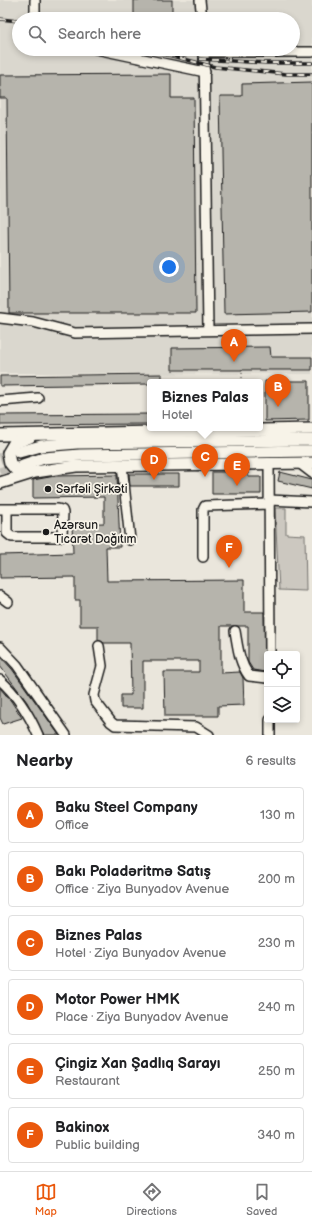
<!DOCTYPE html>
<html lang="en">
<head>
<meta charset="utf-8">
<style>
	:root { --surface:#fff; --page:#f6f6f6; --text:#202124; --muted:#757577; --line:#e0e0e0; --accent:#ea580c }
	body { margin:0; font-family:"Balsamiq Sans",sans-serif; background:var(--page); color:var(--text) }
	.controls { position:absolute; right:12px; bottom:12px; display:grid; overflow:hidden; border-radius:4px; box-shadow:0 2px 6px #0003 }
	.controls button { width:36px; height:36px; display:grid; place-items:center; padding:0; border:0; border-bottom:1px solid var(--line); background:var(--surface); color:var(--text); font:20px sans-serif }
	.you { position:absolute; left:169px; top:267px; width:14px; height:14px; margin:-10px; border:3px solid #fff; border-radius:50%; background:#1a73e8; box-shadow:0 0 0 6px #1a73e833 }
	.badge { display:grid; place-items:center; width:26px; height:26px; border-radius:50%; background:var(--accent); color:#fff; font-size:13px; font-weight:700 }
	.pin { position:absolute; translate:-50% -33px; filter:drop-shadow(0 1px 2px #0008) }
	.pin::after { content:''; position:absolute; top:21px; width:14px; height:12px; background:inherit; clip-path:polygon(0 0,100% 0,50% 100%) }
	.popup { position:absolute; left:147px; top:379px; width:116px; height:52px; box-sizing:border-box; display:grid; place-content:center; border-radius:4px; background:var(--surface); filter:drop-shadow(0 1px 3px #0005); font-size:13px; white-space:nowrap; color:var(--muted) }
	.popup b { font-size:15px; color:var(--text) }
	.popup::after { content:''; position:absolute; left:50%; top:100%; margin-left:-8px; border:8px solid transparent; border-top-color:var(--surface) }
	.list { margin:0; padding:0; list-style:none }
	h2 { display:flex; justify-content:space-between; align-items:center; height:52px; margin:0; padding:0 16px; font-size:17px }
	h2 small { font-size:13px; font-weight:400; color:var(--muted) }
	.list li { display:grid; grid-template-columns:26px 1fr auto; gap:12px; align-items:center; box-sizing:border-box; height:56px; margin:0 8px 8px; padding:0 8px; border:1px solid var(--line); border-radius:4px }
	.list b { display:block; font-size:15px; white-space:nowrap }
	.list p { margin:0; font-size:13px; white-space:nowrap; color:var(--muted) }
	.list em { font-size:13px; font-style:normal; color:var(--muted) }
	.icon { flex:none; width:22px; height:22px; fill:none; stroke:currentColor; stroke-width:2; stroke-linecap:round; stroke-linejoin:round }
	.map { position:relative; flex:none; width:312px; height:735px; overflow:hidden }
	.search { position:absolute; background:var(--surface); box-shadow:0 2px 6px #0003; left:12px; right:12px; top:12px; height:44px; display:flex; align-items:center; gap:10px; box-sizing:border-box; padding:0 14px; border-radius:22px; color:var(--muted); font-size:15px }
	.sheet { height:436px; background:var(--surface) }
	nav { display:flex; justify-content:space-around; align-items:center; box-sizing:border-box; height:56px; border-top:1px solid var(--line); background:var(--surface); font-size:11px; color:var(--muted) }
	nav a { display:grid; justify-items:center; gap:2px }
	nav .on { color:var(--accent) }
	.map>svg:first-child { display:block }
	.built { fill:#dad7ce; fill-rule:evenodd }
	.green { fill:#ccc8c0; stroke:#74726e }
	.building { fill:#b6b4ac; stroke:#1c1c1c }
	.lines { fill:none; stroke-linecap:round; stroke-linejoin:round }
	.major-tunnel { stroke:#c1beb6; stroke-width:11; stroke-dasharray:11 5.5; stroke-linecap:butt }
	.minor-casing { stroke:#1c1c1c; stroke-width:12 }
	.major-casing { stroke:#1c1c1c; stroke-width:14 }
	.path { stroke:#1c1c1c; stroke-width:1; stroke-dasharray:1 3; stroke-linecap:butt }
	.minor { stroke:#f7f3e8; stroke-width:9 }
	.major { stroke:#f7f3e8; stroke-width:11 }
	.rail-casing { stroke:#1c1c1c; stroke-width:3.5 }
	.rail { stroke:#f7f3e8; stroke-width:2; stroke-dasharray:6; stroke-linecap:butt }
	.poi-dot { fill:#1c1c1c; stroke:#f7f3e8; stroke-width:1.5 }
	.labels { text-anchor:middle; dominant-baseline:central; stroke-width:3.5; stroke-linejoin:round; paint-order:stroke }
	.poi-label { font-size:12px; fill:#1c1c1c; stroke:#f7f3e8; text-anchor:start }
</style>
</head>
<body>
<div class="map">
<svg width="312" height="735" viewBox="0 0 312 735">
	<rect width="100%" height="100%" fill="#eae6dc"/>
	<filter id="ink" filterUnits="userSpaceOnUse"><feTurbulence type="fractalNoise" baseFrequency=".025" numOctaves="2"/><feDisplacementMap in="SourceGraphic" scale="8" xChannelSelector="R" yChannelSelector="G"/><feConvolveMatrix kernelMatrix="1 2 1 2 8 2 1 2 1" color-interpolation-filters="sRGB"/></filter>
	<g filter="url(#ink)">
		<path class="built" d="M0,0h312v374l-312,-1zM19,19h274v30h-274z"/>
		<polygon class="green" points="275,508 286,508 286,534 305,535 306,591 279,590"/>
		<g class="building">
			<rect x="134" y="0" width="38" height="19"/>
			<polygon points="171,74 171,98 194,98 196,313 9,313 7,98 0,98 0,75"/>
			<polygon points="312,82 312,312 224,314 220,96 242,96 242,84"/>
			<polygon points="270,347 271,357 312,357 312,370 172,370 172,348"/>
			<polygon points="162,374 162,382 150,382 150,384 0,386 0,376"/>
			<polygon points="265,381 309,381 309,420 265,421"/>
			<polygon points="150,414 150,424 0,425 0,415"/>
			<polygon points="212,472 248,472 248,477 261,477 261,494 212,494"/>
			<polygon points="280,472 312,480 312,489 278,481"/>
			<polygon points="129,474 179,474 179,486 130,486"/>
			<polygon points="117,475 120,547 106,547 107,581 244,580 244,612 264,612 265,672 253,670 248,662 248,626 221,626 221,673 240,672 243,678 244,705 218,706 218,716 165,716 164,672 199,672 199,661 143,661 143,708 121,708 121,695 131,695 130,643 104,643 98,640 98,626 80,626 80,600 75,600 75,577 0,578 0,555 73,553 72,524 104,523 104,497 33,498 33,480 55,476"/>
			<polygon points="0,656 12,669 59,735 44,735 27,702 0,666"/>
			<polygon points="0,688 11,701 22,718 3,724 0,718"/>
		</g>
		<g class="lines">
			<g class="major-tunnel">
				<polyline points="0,459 16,453"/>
				<polyline points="0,473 22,465"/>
			</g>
			<defs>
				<g id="minor">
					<polyline points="35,0 35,19"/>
					<polyline points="200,0 202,19"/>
					<polyline points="96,49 205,72"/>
					<polyline points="204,49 208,330"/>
					<polyline points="204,52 312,52"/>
					<polyline points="0,318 33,322 75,333 312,329"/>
					<polyline points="0,401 38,398"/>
					<polyline points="299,463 312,473"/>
					<polyline points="269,464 270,654"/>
					<polyline points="122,465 130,540"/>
					<polyline points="269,500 312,502"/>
					<polyline points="0,509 58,509 62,510 63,513 62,535 59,537 12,537 7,533 7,509"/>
					<polyline points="203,557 203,510 205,506 269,504"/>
					<polyline points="0,596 8,602"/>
					<path d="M235,631c3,17 4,31 14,45l18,2"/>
					<polyline points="99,646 102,666 94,695 95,701 111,722 115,725 196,727 209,735"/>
					<polyline points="0,647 17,665 66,735"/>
					<path d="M0,680c17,15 29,34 38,55"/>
					<polyline points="270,735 270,720"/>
				</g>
				<g id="major">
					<polyline points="0,435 312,429"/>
					<polyline points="19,452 41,446 77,443 312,440"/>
					<polyline points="23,465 44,458 80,455 312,451"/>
					<polyline points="29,472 15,469 10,463 8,453 14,443 30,437"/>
					<polyline points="0,483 35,472 76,466 312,463"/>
				</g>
			</defs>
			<use href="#minor" class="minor-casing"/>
			<use href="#major" class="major-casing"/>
			<polyline class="path" points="242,369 242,382"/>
			<use href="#minor" class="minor"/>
			<use href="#major" class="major"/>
			<defs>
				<g id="rail">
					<polyline points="0,19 19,21"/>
					<polyline points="145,49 215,67 286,74 312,74"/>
					<polyline points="200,59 267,63 312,63"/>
				</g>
			</defs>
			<use href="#rail" class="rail-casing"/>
			<use href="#rail" class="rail"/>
		</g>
	</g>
	<g class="poi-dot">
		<circle cx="48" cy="489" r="4"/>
		<circle cx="46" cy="532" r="4"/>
	</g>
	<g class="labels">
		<g class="poi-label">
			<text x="56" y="489">Sərfəli Şirkəti</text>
			<text x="54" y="525">Azərsun<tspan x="54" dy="14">Ticarət Dağıtım</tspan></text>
		</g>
	</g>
</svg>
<div class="controls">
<button><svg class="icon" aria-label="locate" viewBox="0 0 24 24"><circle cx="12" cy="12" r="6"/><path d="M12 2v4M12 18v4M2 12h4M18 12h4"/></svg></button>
<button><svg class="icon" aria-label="layers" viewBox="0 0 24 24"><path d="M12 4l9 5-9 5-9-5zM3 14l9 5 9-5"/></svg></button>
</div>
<div class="you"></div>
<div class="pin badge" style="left:234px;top:362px">A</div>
<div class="pin badge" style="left:278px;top:407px">B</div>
<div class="pin badge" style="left:205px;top:477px">C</div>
<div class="popup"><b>Biznes Palas</b>Hotel</div>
<div class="pin badge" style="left:154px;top:480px">D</div>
<div class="pin badge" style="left:237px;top:486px">E</div>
<div class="pin badge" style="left:229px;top:568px">F</div>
<div class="search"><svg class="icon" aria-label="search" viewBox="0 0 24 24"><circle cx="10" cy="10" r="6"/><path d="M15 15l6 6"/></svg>Search here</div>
</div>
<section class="sheet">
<h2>Nearby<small>6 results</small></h2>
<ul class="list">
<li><span class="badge">A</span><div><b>Baku Steel Company</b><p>Office</p></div><em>130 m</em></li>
<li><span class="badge">B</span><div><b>Bakı Poladəritmə Satış</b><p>Office · Ziya Bunyadov Avenue</p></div><em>200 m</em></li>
<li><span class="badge">C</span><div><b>Biznes Palas</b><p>Hotel · Ziya Bunyadov Avenue</p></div><em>230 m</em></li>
<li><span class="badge">D</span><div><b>Motor Power HMK</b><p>Place · Ziya Bunyadov Avenue</p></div><em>240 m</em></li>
<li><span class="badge">E</span><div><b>Çingiz Xan Şadlıq Sarayı</b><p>Restaurant</p></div><em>250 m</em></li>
<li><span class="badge">F</span><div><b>Bakinox</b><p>Public building</p></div><em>340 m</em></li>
</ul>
</section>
<nav>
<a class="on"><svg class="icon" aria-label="map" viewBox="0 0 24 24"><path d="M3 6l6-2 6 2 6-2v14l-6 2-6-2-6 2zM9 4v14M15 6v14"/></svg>Map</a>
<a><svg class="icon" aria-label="directions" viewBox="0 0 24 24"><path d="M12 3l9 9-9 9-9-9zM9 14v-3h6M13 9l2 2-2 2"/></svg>Directions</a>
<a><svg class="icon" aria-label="saved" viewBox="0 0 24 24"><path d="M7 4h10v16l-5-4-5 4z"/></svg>Saved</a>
</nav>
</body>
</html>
